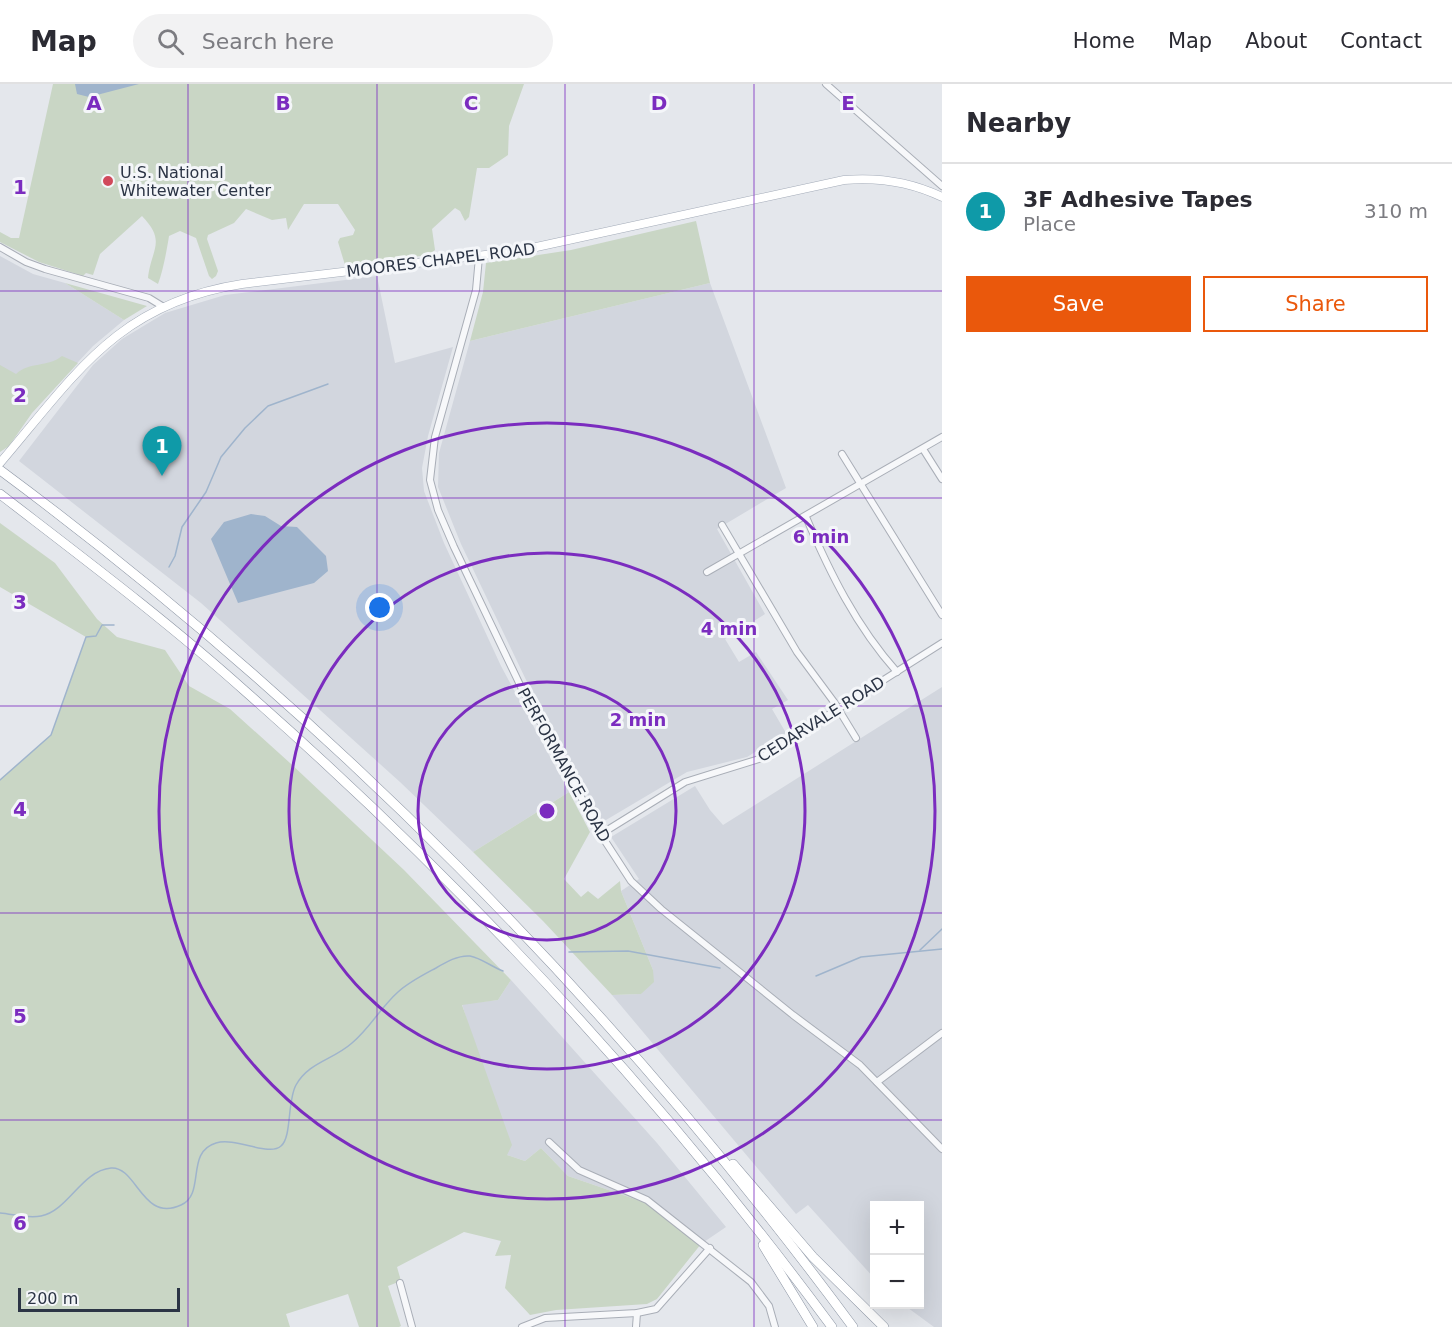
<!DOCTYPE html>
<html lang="en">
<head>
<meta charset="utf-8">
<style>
	:root { --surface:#fff; --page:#f2f2f3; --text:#2b2b33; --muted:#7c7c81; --line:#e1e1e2; --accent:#ea580c }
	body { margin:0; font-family:"DejaVu Sans",sans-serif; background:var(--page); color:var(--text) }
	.controls { position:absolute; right:18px; bottom:18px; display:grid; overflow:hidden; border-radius:0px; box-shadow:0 6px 24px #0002 }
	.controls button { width:54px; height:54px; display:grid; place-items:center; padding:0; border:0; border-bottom:2px solid var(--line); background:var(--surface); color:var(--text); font:30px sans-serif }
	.scale { position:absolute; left:18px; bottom:15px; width:162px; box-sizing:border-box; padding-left:6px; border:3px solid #2b3445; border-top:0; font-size:16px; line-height:21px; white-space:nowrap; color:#2b3445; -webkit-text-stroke:4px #f4f6f9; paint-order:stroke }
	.you { position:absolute; left:380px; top:524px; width:21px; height:21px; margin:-15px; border:4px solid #fff; border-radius:50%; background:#1a73e8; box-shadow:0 0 0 9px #1a73e833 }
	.badge { display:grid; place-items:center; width:39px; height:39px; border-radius:50%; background:var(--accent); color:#fff; font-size:20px; font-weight:700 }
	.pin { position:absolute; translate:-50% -50px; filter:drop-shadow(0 2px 3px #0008) }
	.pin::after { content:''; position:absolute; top:32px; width:21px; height:18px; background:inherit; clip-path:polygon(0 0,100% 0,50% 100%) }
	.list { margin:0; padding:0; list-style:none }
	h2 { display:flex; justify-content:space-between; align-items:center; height:78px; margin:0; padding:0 24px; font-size:26px }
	h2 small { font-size:20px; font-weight:400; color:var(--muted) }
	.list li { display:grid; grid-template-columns:39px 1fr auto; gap:18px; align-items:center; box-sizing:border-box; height:96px; padding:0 24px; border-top:2px solid var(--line) }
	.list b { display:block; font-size:22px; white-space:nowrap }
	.list p { margin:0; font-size:20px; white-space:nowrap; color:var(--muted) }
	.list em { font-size:20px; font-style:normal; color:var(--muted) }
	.actions { display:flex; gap:12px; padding:18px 24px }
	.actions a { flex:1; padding:14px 0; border:2px solid var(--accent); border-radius:0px; text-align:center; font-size:21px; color:var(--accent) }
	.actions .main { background:var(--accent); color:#fff }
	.icon { flex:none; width:33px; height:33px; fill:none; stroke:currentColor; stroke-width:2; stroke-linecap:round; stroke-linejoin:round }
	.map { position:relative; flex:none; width:942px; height:1243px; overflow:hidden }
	header { display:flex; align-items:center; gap:36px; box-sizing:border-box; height:84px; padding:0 30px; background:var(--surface); border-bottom:2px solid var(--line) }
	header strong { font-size:28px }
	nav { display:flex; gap:33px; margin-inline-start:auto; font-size:21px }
	.search { width:420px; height:54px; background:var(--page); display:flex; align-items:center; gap:15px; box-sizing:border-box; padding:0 21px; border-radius:33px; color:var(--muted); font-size:22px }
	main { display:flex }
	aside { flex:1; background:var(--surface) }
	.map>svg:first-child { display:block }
	.built { fill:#d2d6de }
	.green { fill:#c9d6c5 }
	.water { fill:#9fb4cc }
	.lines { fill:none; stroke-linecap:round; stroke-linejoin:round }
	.stream { stroke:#9fb4cc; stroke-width:1.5 }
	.minor-casing { stroke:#a9aeb7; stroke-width:8 }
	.major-casing { stroke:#a3abb8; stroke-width:9 }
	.highway-casing { stroke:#8b94a3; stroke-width:10 }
	.minor { stroke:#f7f8fa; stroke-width:6 }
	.major { stroke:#fff; stroke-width:8 }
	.highway { stroke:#fff; stroke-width:9 }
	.grid { fill:none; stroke:#7b2cbf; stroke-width:1.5; stroke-opacity:0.55 }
	.ring { fill:none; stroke:#7b2cbf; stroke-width:3 }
	.poi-dot { fill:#d1495b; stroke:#f4f6f9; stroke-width:2 }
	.labels { text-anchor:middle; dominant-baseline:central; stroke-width:6; stroke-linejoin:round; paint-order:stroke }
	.poi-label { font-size:16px; fill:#2b3445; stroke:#f4f6f9; text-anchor:start }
	.street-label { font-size:16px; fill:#2b3445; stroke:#f4f6f9 }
	.grid-label { font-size:20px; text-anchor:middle; font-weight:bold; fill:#7b2cbf; stroke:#f4f6f9; stroke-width:6; stroke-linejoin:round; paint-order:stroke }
	.centre { fill:#7b2cbf; stroke:#f4f6f9; stroke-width:3 }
	.ring-label { font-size:18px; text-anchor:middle; font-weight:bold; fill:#7b2cbf; stroke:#f4f6f9; stroke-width:6; stroke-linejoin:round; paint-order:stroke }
</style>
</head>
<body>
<header>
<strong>Map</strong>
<div class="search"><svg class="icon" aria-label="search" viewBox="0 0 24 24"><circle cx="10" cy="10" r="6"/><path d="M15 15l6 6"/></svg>Search here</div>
<nav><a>Home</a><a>Map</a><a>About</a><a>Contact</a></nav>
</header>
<main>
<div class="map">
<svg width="942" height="1243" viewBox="0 0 942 1243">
	<rect width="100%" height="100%" fill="#e4e7ec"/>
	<g class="built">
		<polygon points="0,172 33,190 65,199 124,236 93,262 65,292 61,289 0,330"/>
		<polygon points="377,192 395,279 453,263 428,352 422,384 424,407 444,459 501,582 569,708 473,768 400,698 201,519 19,377 93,281 122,255 165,229 225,211"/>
		<polygon points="710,199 786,404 717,445 765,530 725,555 739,578 756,568 788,616 772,625 786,649 747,673 687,688 606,736 601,735 538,621 461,460 438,403 439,369 470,257"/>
		<polygon points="942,603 942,1243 934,1243 904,1221 920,1220 920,1122 874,1122 874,1194 808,1121 796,1130 612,911 641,910 653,886 621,807 639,795 611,753 695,702 710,726 723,741"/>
		<polygon points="511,896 657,1059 726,1143 701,1160 652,1121 568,1092 541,1064 525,1077 507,1071 462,920 498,916"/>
	</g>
	<g class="green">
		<path d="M53,0h471l-15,42 -1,29 -19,13h-12l-8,49 -4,4 -5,-10 -5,-3 -23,21 3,21 -6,5 -84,10 -7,-23 2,-4 13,-3 2,-5 -17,-26h-34l-16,26 -2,-12 -14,2 -26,-11 -12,14 -26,12 -1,4 11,32 -2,5 -4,3 -3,-3 -13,-38 -16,-7 -11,5c-2,13 -6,35 -11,48l-10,-6c3,-29 19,-36 -6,-62l-42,38 -7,21 -7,-2 -3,3 -44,-14 -39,-20v-10l11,6h8z"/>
		<polygon points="696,137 710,199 470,257 483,208 486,179 571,166"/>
		<polygon points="65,199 147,222 124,236"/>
		<path d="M62,272l16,7 -46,50 -23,33 -9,6v-87l16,9c14,-13 31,-6 46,-18z"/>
		<polygon points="0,439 55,479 97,535 117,553 165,566 189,602 230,625 290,679 404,786 511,896 498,916 462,921 512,1061 507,1071 525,1077 541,1064 568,1092 652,1121 701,1160 657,1215 647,1220 556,1226 530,1231 505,1204 511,1171 495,1172 501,1157 464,1148 397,1183 401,1197 388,1202 401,1242 399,1243 359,1243 348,1210 286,1230 290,1243 0,1243 0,696 51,651 86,553 0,503"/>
		<polygon points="569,708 590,748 564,795 581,813 588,807 598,815 620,797 621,807 653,886 654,898 641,910 612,911 543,837 473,768"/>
	</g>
	<g class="water">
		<polygon points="75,0 139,0 89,13 77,10"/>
		<polygon points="251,430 265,432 281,442 297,443 326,472 328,487 314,499 238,519 211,455 224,438"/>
	</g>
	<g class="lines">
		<g class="stream">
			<polyline points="169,483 175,472 182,443 206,408 221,373 245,344 268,322 328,300"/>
			<polyline points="0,696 51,651 86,553 96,552 102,541 114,541"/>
			<polyline points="920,866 942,845"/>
			<polyline points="569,868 628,867 720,884"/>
			<polyline points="816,892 861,873 942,865"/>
			<path d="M0,1129c13,1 28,6 41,3 28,-6 40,-45 70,-48 26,-2 31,55 70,37 25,-11 4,-53 35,-62 20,-6 53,14 65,3 11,-9 6,-45 15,-61 13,-23 37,-25 56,-42 18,-15 29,-36 46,-51 11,-10 25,-17 38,-24 10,-6 22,-13 34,-12 11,2 22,11 33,15"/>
		</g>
		<defs>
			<g id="minor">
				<polyline points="826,0 942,102"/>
				<polyline points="0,163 26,178 45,185 149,214 162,222"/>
				<polyline points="479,173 476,206 435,353 430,396 438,426 454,463 521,603 605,757 631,797 661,825 793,931 860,981 942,1065"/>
				<polyline points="923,365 942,395"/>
				<polyline points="842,370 942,531"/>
				<path d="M806,433c24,56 50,109 91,155"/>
				<polyline points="722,441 797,568 834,618 856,654"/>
				<polyline points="707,488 942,353"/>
				<polyline points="601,750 685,698 759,675 942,559"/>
				<polyline points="877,998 942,949"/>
				<polyline points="549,1058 579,1086 647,1116 751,1198 769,1222 775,1243"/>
				<polyline points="400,1199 412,1243"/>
				<polyline points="522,1243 545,1234 637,1229 656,1225 710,1164"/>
				<polyline points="636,1243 637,1229"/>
			</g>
			<path id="major" d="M0,379c75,-88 118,-160 242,-179l276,-33 326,-71c35,-3 67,2 98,17"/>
			<g id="highway">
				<path d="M0,386c325,241 613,532 853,857"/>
				<path d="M0,410c83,64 167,127 245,197 217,191 415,403 587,636"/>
				<polyline points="733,1080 813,1173 884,1243"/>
				<polyline points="763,1161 813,1243"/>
			</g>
		</defs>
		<use href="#minor" class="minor-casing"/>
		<use href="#major" class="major-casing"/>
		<use href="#highway" class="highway-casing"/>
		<use href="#minor" class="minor"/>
		<use href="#major" class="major"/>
		<use href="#highway" class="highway"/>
	</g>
	<path class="grid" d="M188,0v1243M377,0v1243M565,0v1243M754,0v1243M0,207h942M0,414h942M0,622h942M0,829h942M0,1036h942"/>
	<g class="ring">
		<circle cx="547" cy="727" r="129"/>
		<circle cx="547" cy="727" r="258"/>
		<circle cx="547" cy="727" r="388"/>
	</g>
	<circle class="poi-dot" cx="108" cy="97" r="6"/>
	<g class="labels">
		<g class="poi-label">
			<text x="120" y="88">U.S. National<tspan x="120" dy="18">Whitewater Center</tspan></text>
		</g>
		<g class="street-label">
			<text transform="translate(441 176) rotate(-7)">MOORES CHAPEL ROAD</text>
			<text transform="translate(821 635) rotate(-32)">CEDARVALE ROAD</text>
			<text transform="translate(564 681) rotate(61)">PERFORMANCE ROAD</text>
		</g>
	</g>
	<g class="grid-label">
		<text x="94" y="26">A</text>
		<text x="283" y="26">B</text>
		<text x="471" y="26">C</text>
		<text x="659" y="26">D</text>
		<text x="848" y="26">E</text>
		<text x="20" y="110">1</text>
		<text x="20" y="318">2</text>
		<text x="20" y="525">3</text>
		<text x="20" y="732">4</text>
		<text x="20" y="939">5</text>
		<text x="20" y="1146">6</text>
	</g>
	<circle cx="547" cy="727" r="9" class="centre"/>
	<g class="ring-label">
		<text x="821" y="459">6 min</text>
		<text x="729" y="551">4 min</text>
		<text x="638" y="642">2 min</text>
	</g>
</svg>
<div class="controls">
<button>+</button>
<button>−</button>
</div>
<div class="scale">200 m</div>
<div class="you"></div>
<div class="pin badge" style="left:162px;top:392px;background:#0f9aa8">1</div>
</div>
<aside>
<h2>Nearby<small></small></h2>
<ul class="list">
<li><span class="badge" style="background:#0f9aa8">1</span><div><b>3F Adhesive Tapes</b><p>Place</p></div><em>310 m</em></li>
</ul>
<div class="actions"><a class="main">Save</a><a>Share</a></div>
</aside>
</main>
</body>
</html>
